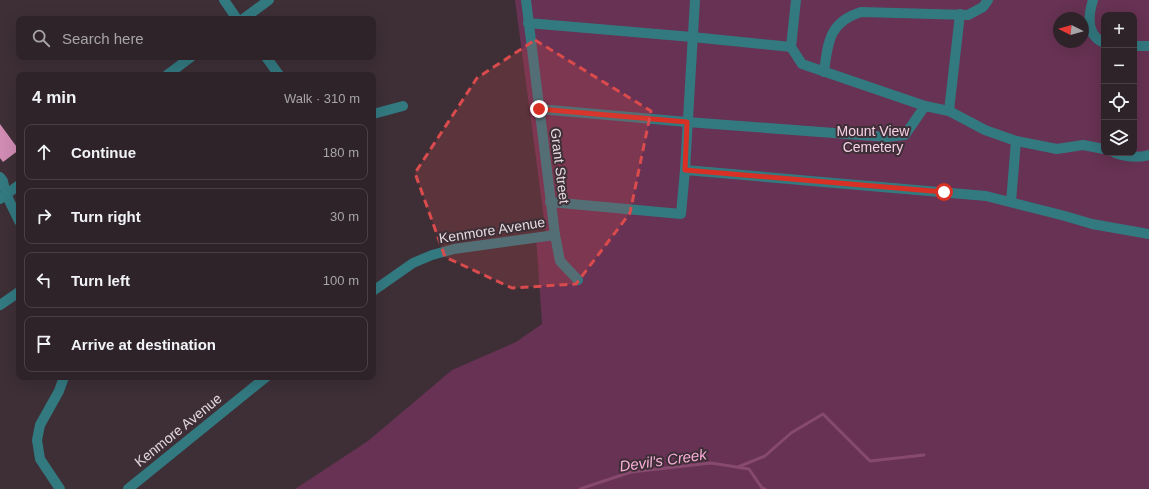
<!DOCTYPE html>
<html lang="en">
<head>
<meta charset="utf-8">
<style>
	:root { --surface:#2e2329; --page:#362b31; --text:#f1f3f6; --muted:#a7a4a8; --line:#494046 }
	body { margin:0; font-family:Arial,sans-serif; background:var(--page); color:var(--text) }
	.controls { position:absolute; right:12px; top:12px; display:grid; overflow:hidden; border-radius:8px; box-shadow:0 4px 16px #0002 }
	.controls button { width:36px; height:36px; display:grid; place-items:center; padding:0; border:0; border-bottom:1px solid var(--line); background:var(--surface); color:var(--text); font:20px sans-serif }
	.compass { position:absolute; left:1053px; top:12px; width:36px; height:36px; border-radius:50%; background:var(--surface); box-shadow:0 4px 16px #0002; rotate:276deg }
	.stop { position:absolute; width:12px; height:12px; margin:-9px; border:3px solid #d93025; border-radius:50%; background:#fff }
	.stop.end { background:#d93025; border-color:#fff; box-shadow:0 1px 4px #0008 }
	.list { margin:0; padding:0; list-style:none }
	h2 { display:flex; justify-content:space-between; align-items:center; height:52px; margin:0; padding:0 16px; font-size:17px }
	h2 small { font-size:13px; font-weight:400; color:var(--muted) }
	.list li { display:grid; grid-template-columns:26px 1fr auto; gap:12px; align-items:center; box-sizing:border-box; height:56px; margin:0 8px 8px; padding:0 8px; border:1px solid var(--line); border-radius:8px }
	.list b { display:block; font-size:15px; white-space:nowrap }
	.list em { font-size:13px; font-style:normal; color:var(--muted) }
	.icon { flex:none; width:22px; height:22px; fill:none; stroke:currentColor; stroke-width:2; stroke-linecap:round; stroke-linejoin:round }
	.map { position:relative; flex:none; width:1149px; height:489px; overflow:hidden }
	.search { position:absolute; background:var(--surface); box-shadow:0 4px 16px #0002; left:16px; top:16px; width:360px; height:44px; display:flex; align-items:center; gap:10px; box-sizing:border-box; padding:0 14px; border-radius:8px; color:var(--muted); font-size:15px }
	.panel { position:absolute; background:var(--surface); box-shadow:0 4px 16px #0002; left:16px; top:72px; width:360px; height:308px; border-radius:8px }
	.map>svg:first-child { display:block }
	.green { fill:#673253; fill-rule:evenodd }
	.lines { fill:none; stroke-linecap:round; stroke-linejoin:round }
	.stream { stroke:#874a6e; stroke-width:3 }
	.building { fill:#d08cb3 }
	.minor { stroke:#337980; stroke-width:10 }
	.route { stroke:#d93025; stroke-width:5 }
	.marked { fill:#d94b4c; fill-opacity:0.2; stroke:#d94b4c; stroke-width:3; stroke-dasharray:8 5; stroke-linejoin:round }
	.labels { text-anchor:middle; dominant-baseline:central; stroke-width:4; stroke-linejoin:round; paint-order:stroke }
	.park-label { font-size:14px; fill:#f6d0e4; stroke:#3e2f37 }
	.street-label { font-size:14px; fill:#e3d9de; stroke:#3e2f37 }
	.water-label { font-size:15px; font-style:italic; fill:#f7add7; stroke:#3e2f37 }
</style>
</head>
<body>
<div class="map">
<svg width="1149" height="489" viewBox="0 0 1149 489">
	<rect width="100%" height="100%" fill="#3e2f37"/>
	<path class="green" d="M515,0h634v489h-854l73,-48 84,-71 64,-28 26,-18 -6,-87 10,-3zM1104,15h30v138h-30zM1059,18h24v24h-24z"/>
	<g class="lines">
		<g class="stream">
			<polyline points="738,467 765,456 791,433 823,414 870,461 924,455"/>
			<polyline points="580,489 631,472 711,463 749,469 762,488 765,489"/>
		</g>
	</g>
	<polygon class="building" points="0,124 19,150 3,162 0,158"/>
	<g class="lines">
		<g class="minor">
			<polyline points="224,0 237,19"/>
			<polyline points="526,0 555,235 560,261 578,280"/>
			<path d="M1093,0c-5,16 -7,35 11,43"/>
			<polyline points="243,19 269,0"/>
			<polyline points="528,23 692,37 791,47 802,64 925,106 949,111 985,130 1016,141 1057,149 1083,145 1104,149"/>
			<polyline points="1134,46 1149,46"/>
			<polyline points="791,47 796,0"/>
			<polyline points="266,57 279,75"/>
			<path d="M824,72c4,-30 5,-50 37,-60l107,3 15,-8 5,-7"/>
			<polyline points="167,75 191,57"/>
			<polyline points="539,109 687,122 887,137 905,135 925,106"/>
			<polyline points="949,111 960,14"/>
			<polyline points="373,114 403,106"/>
			<path d="M1115,153c11,4 23,5 34,2"/>
			<polyline points="685,170 986,196 1065,216 1092,224 1149,234"/>
			<polyline points="0,177 3,181 6,194 19,221"/>
			<polyline points="0,199 19,185"/>
			<polyline points="550,202 681,214 685,170 695,0"/>
			<polyline points="1011,202 1016,141"/>
			<polyline points="373,291 413,263 432,255 454,249 555,235"/>
			<polyline points="0,305 19,292"/>
			<polyline points="60,489 40,459 37,440 40,425 59,391 64,377"/>
			<polyline points="128,489 266,377"/>
		</g>
	</g>
	<g class="lines">
		<polyline class="route" points="539,109 687,122 685,170 944,192"/>
	</g>
	<path class="marked" d="M535,40l116,71 -21,102 -54,71 -64,4 -67,-31 -30,-84 62,-95z"/>
	<g class="labels">
		<g class="park-label">
			<text x="873" y="131">Mount View<tspan x="873" dy="16">Cemetery</tspan></text>
		</g>
		<g class="street-label">
			<text transform="translate(560 166) rotate(83)">Grant Street</text>
			<text transform="translate(492 230) rotate(-9)">Kenmore Avenue</text>
			<text transform="translate(178 430) rotate(-39)">Kenmore Avenue</text>
		</g>
		<g class="water-label">
			<text transform="translate(663 460) rotate(-8)">Devil's Creek</text>
		</g>
	</g>
</svg>
<div class="controls">
<button>+</button>
<button>−</button>
<button><svg class="icon" aria-label="locate" viewBox="0 0 24 24"><circle cx="12" cy="12" r="6"/><path d="M12 2v4M12 18v4M2 12h4M18 12h4"/></svg></button>
<button><svg class="icon" aria-label="layers" viewBox="0 0 24 24"><path d="M12 4l9 5-9 5-9-5zM3 14l9 5 9-5"/></svg></button>
</div>
<svg class="compass" viewBox="-18 -18 36 36"><path d="M0-13l5 13h-10z" fill="#e53935"/><path d="M0 13l5-13h-10z" fill="#a7a4a8"/></svg>
<div class="stop" style="left:944px;top:192px"></div>
<div class="stop end" style="left:539px;top:109px"></div>
<div class="search"><svg class="icon" aria-label="search" viewBox="0 0 24 24"><circle cx="10" cy="10" r="6"/><path d="M15 15l6 6"/></svg>Search here</div>
<section class="panel">
<h2>4 min<small>Walk · 310 m</small></h2>
<ul class="list">
<li><svg class="icon" aria-label="ahead" viewBox="0 0 24 24"><path d="M12 20V5M6 11l6-6 6 6"/></svg><div><b>Continue</b></div><em>180 m</em></li>
<li><svg class="icon" aria-label="right" viewBox="0 0 24 24"><path d="M7 20v-9h11M14 6l5 5-5 5"/></svg><div><b>Turn right</b></div><em>30 m</em></li>
<li><svg class="icon" aria-label="left" viewBox="0 0 24 24"><path d="M17 20v-9H6M10 6l-5 5 5 5"/></svg><div><b>Turn left</b></div><em>100 m</em></li>
<li><svg class="icon" aria-label="arrive" viewBox="0 0 24 24"><path d="M6 21V4h12l-3 4 3 4H6"/></svg><div><b>Arrive at destination</b></div></li>
</ul>
</section>
</div>
</body>
</html>
